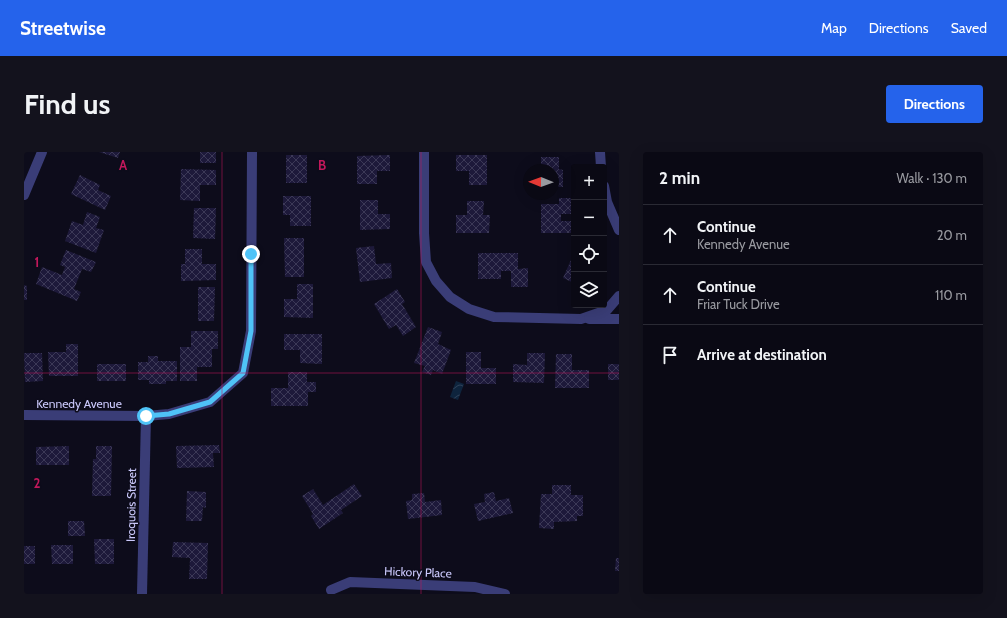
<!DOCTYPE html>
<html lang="en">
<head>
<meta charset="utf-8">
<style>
	:root { --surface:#0a0914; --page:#13121d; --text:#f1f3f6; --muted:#999aa0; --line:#2a2a34; --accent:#2563eb }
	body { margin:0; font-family:Cabin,sans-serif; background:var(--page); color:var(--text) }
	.controls { position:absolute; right:12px; top:12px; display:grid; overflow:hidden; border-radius:4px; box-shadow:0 4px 16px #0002 }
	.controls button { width:36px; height:36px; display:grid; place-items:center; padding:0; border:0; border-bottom:1px solid var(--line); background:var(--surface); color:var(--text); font:20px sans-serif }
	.compass { position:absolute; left:499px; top:12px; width:36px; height:36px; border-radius:50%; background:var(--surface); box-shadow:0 4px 16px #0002; rotate:271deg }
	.stop { position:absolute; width:12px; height:12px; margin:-9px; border:3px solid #4fc3f7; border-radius:50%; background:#fff }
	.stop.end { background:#4fc3f7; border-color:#fff; box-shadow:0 1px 4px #0008 }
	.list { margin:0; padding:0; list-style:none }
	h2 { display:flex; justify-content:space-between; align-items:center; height:52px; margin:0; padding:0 16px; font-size:17px }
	h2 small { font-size:13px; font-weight:400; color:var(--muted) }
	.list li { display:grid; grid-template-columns:26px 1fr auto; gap:12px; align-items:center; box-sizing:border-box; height:60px; padding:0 16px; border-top:1px solid var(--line) }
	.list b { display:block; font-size:15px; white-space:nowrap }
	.list p { margin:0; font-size:13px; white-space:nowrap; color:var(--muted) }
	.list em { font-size:13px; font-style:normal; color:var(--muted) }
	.icon { flex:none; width:22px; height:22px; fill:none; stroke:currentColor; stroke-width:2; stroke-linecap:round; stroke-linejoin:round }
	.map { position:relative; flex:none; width:595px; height:442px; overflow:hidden; border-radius:4px }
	header { display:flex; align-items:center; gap:24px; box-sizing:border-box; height:56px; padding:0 20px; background:var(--accent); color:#fff }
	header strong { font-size:19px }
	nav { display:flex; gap:22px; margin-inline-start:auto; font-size:14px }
	.intro { display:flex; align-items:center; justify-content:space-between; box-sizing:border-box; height:96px; padding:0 24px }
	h1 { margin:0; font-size:28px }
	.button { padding:10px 18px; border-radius:4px; background:var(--accent); color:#fff; font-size:14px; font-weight:700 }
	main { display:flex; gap:24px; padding:0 24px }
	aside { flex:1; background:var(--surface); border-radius:4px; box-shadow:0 4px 16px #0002 }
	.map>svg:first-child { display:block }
	.water { fill:url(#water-waves) }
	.building { fill:url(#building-cross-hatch) }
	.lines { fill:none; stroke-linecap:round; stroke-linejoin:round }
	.minor { stroke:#3a3d77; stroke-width:10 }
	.route { stroke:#4fc3f7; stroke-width:5 }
	.grid { fill:none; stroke:#c2185b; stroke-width:1; stroke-opacity:0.55 }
	.labels { text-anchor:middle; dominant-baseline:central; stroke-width:3; stroke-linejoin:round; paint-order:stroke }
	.street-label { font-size:12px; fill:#cbc9fc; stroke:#0d0c1b }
	.grid-label { font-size:13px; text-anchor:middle; font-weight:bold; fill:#c2185b; stroke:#0d0c1b; stroke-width:3; stroke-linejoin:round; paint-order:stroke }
</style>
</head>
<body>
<header>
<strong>Streetwise</strong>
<nav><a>Map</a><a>Directions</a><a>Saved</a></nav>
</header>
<div class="intro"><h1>Find us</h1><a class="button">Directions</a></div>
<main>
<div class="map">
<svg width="595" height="442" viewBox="0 0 595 442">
	<defs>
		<pattern id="water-waves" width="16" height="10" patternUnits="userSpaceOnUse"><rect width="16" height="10" fill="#0e243d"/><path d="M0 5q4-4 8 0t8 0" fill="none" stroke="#30425a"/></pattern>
		<pattern id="building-cross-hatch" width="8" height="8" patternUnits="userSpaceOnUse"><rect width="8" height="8" fill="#1d193a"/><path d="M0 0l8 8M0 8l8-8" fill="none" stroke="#3c3957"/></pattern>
	</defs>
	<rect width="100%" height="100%" fill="#0d0c1b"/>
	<polygon class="water" points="432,229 440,232 434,248 426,245"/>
	<g class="building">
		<polygon points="75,0 96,0 94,6"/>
		<rect x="176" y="0" width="16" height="11"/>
		<rect x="262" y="3" width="21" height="28"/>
		<polygon points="366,3 366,19 353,19 353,32 333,32 333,4"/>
		<polygon points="432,3 463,3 463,33 445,33 445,19 432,19"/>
		<polygon points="517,5 535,5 535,17 539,18 539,35 529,35 529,18 517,18"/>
		<polygon points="157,17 192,18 192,33 176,33 176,49 156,48"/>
		<polygon points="56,23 76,33 74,38 87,44 81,58 47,42"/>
		<polygon points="259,44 287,44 287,74 266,74 266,63 259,63"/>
		<polygon points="535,46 549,46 549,62 537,62 537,69 550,69 550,81 517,81 517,52 535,52"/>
		<polygon points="336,48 354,48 354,62 366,62 366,77 336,78"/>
		<polygon points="443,49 460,49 459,63 466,63 465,81 432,81 432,63 443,63"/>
		<polygon points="170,56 192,56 191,87 169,86"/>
		<polygon points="63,60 76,65 72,76 80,78 72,101 41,89 48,69 59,73"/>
		<polygon points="260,86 280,86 280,125 261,125"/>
		<polygon points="350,94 352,112 367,111 368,126 336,130 332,96"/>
		<polygon points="161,97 178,97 178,112 192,112 192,128 157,129 157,112 161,112"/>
		<polygon points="42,98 72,110 67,120 58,117 50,137 57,140 53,149 12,132 18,115 38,123 41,115 36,113"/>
		<polygon points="454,101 494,101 494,117 504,116 504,135 487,135 487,119 477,119 477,127 454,127"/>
		<polygon points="550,101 550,131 539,126"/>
		<polygon points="273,132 289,132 289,166 260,165 260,147 273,147"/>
		<polygon points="0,133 3,134 3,148 0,148"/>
		<polygon points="174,135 191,135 190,169 174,169"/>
		<polygon points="373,137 381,150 378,152 392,175 379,184 372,173 365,177 350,152"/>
		<polygon points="404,175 418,180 414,192 427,198 418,222 409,218 407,223 398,220 401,214 390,211"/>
		<polygon points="167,179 194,179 194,197 188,197 188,215 173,215 173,229 156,229 156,195 167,195"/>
		<polygon points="260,182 298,182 298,212 276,211 276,198 260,198"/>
		<polygon points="42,192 54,192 54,224 25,224 24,200 42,200"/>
		<polygon points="442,200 457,200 457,216 472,216 472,232 442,232"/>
		<polygon points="0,201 18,201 19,229 1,230"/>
		<polygon points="503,201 521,201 520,231 489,230 489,212 503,213"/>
		<polygon points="532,202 548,202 548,218 565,218 565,236 531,236"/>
		<polygon points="124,204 134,204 134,209 153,209 153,229 142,229 142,232 125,232 125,228 114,228 114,210 124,210"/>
		<rect x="73" y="212" width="29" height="17"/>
		<rect x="584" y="212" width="11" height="16"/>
		<polygon points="264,220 283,220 283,230 292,230 292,240 284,240 284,254 247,254 247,236 264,236"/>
		<polygon points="195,293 196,301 189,301 190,315 153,316 152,294"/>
		<polygon points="45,294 45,313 12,313 12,295"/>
		<polygon points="72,294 88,294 87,344 68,344 69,307 72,307"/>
		<polygon points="330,332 338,344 317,358 319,361 295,377 287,364 289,362 278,344 289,337 299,353"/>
		<polygon points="528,333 547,333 547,343 559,343 559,364 553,364 553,369 530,370 530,377 515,376 517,342 528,342"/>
		<polygon points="163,339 182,340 182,356 179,355 178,369 162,369"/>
		<polygon points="470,340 472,349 485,346 489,361 454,369 450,352 461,350 460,342"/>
		<polygon points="400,341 401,350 417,348 418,363 384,367 382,349 388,348 388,342"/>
		<polygon points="44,369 60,369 61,384 44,384"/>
		<polygon points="70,387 90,387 90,412 71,412"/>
		<polygon points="149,390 184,391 183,427 165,427 166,406 148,405"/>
		<polygon points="27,393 49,393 49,412 28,412"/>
		<rect x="0" y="394" width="11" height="18"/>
		<polygon points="592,406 595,406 595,419 591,419"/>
	</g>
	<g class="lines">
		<g class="minor">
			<polyline points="400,0 400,81 402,110 412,129 426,145 445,157 470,165 557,167 583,158 595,144"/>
			<polyline points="576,0 577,15"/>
			<polyline points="580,34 583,50 595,78"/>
			<polyline points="0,43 18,0"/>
			<polyline points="565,167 595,167"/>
			<polyline points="0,263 122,264 145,262 186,250 219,221 227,179 228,0"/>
			<polyline points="307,438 326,430 451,435 481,442"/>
			<polyline points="118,442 122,264"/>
		</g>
	</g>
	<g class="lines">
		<polyline class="route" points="122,264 145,262 186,250 219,221 227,179 227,102"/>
	</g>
	<path class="grid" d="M198,0v442M397,0v442M0,221h595"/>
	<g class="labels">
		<g class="street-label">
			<text x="55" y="251">Kennedy Avenue</text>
			<text transform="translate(107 353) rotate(-89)">Iroquois Street</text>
			<text transform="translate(394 420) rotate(2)">Hickory Place</text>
		</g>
	</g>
	<g class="grid-label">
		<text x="99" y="18">A</text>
		<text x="298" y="18">B</text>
		<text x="13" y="115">1</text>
		<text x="13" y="336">2</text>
	</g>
</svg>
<div class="controls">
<button>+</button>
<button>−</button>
<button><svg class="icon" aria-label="locate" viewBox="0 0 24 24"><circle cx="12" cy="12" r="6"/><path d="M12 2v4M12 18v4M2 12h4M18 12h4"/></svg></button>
<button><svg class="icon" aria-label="layers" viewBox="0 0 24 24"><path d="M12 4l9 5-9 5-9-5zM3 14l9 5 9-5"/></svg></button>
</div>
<svg class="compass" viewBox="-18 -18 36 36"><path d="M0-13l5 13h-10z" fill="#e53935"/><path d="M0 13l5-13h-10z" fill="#999aa0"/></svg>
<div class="stop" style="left:122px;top:264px"></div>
<div class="stop end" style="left:227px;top:102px"></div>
</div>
<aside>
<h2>2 min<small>Walk · 130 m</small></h2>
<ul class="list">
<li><svg class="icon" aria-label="ahead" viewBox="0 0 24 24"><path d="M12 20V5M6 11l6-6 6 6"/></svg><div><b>Continue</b><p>Kennedy Avenue</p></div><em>20 m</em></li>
<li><svg class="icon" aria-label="ahead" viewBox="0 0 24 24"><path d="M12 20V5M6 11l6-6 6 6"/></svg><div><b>Continue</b><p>Friar Tuck Drive</p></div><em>110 m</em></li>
<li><svg class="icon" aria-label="arrive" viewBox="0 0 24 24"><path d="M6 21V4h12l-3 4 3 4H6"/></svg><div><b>Arrive at destination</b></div></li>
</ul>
</aside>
</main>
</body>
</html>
